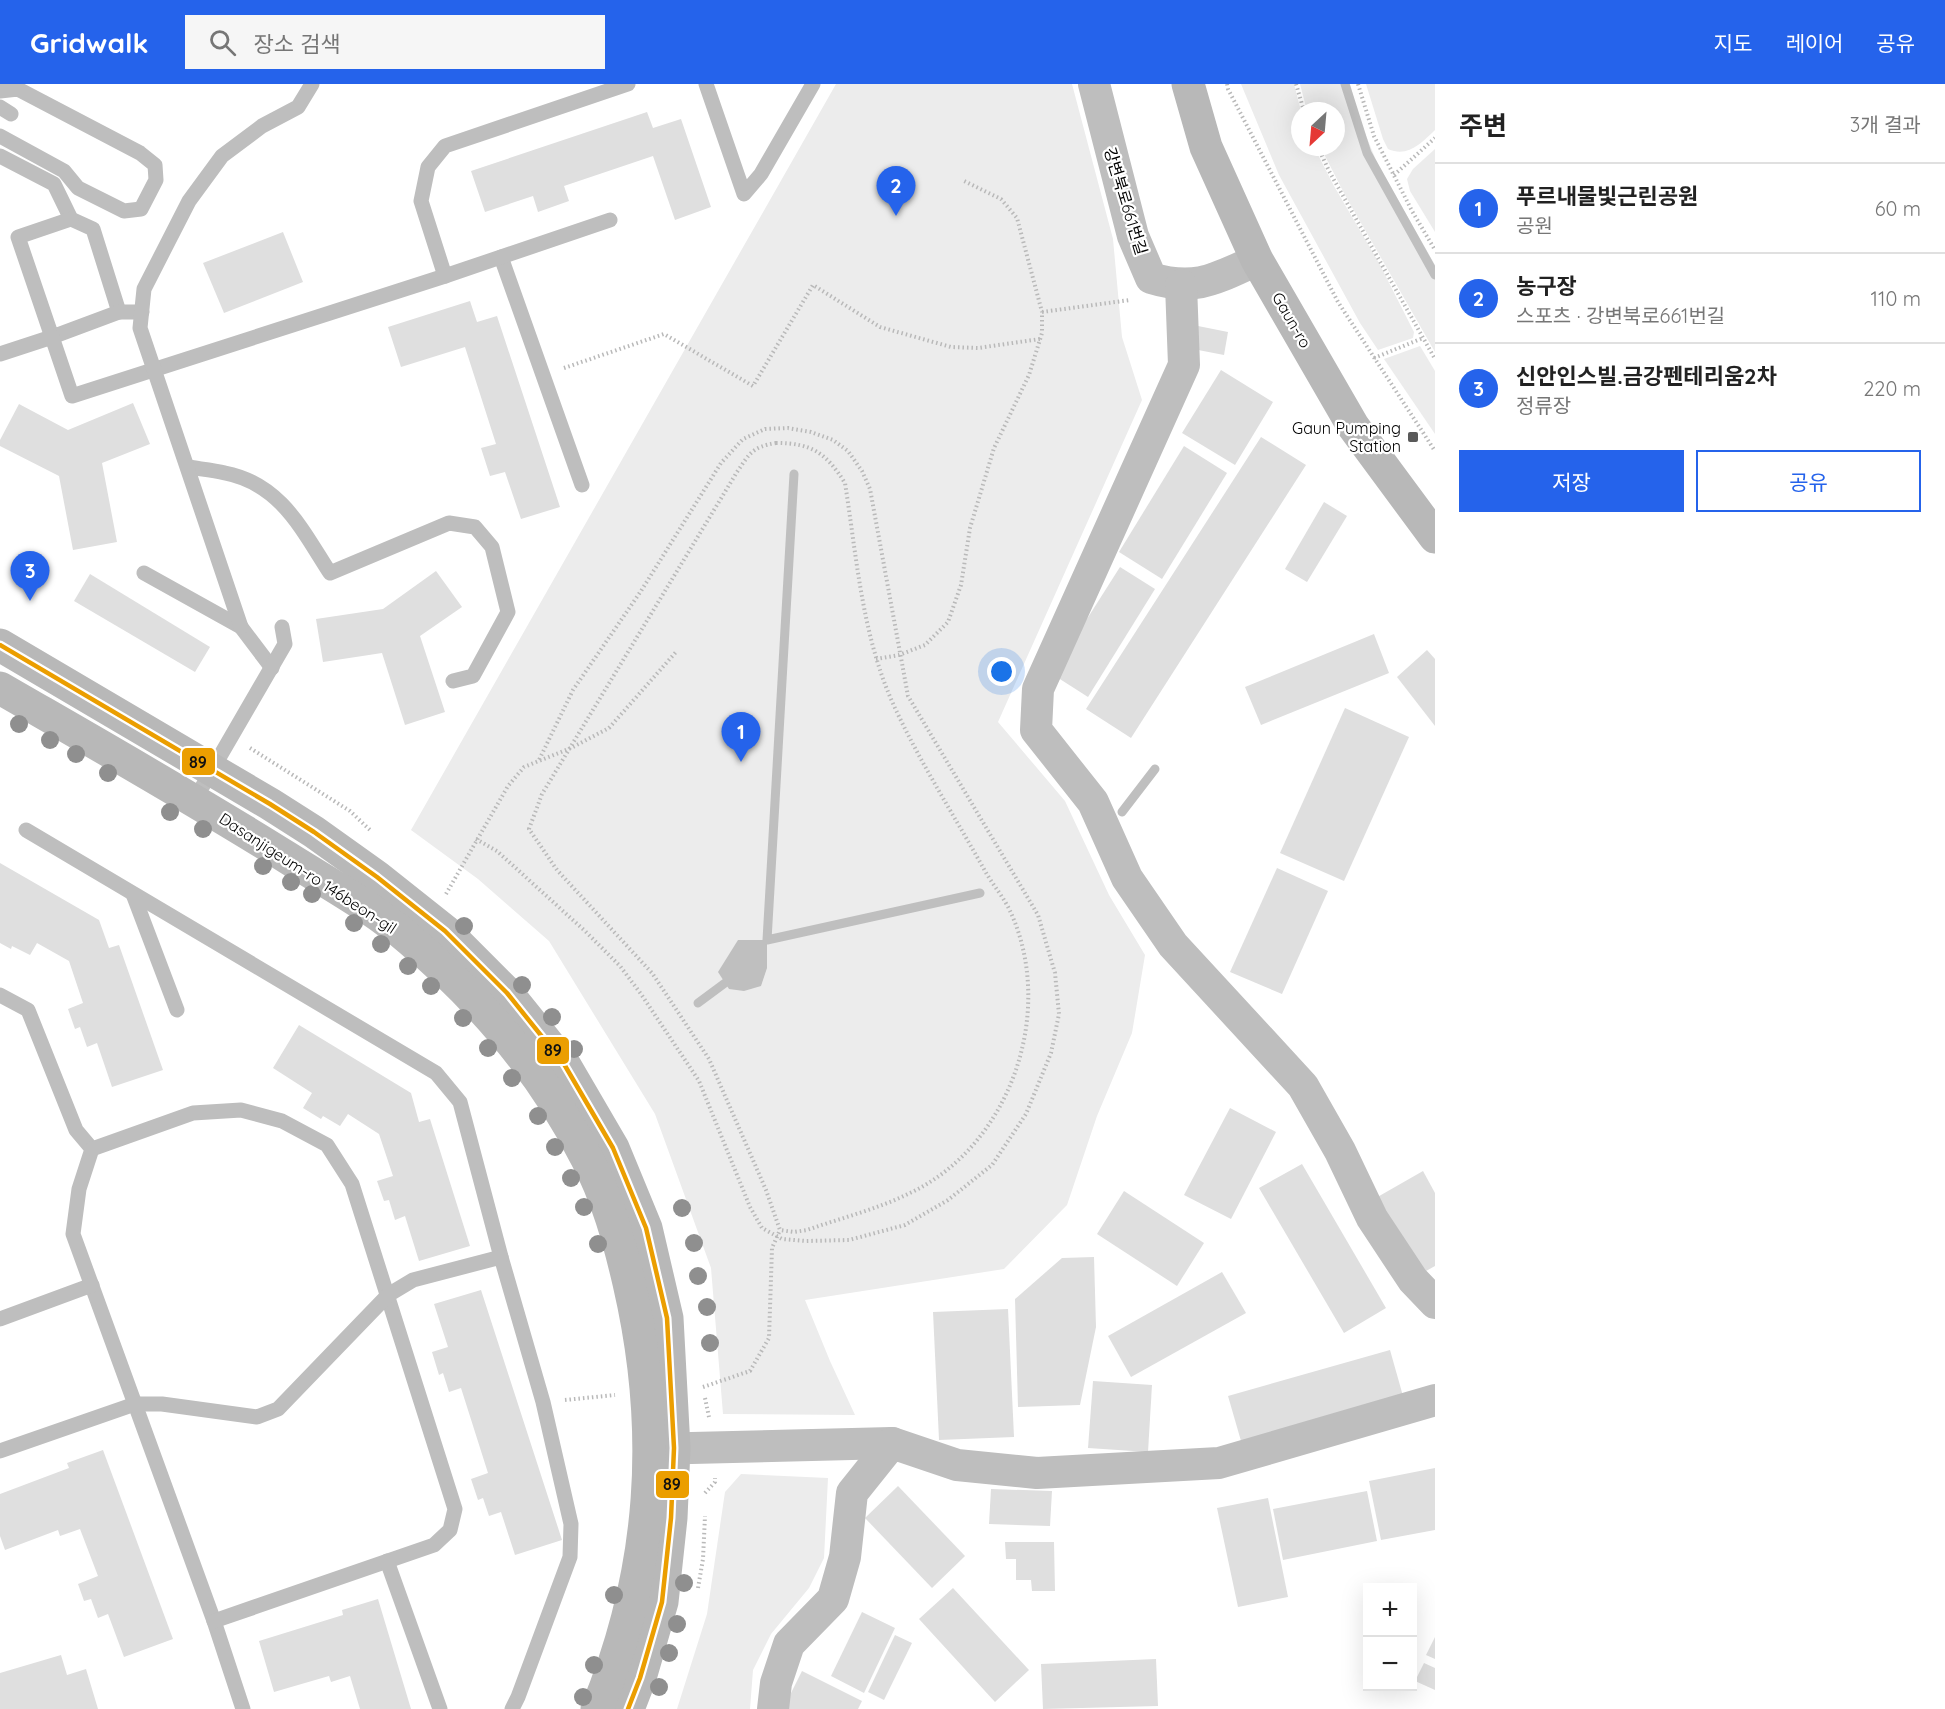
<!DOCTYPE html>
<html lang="ko">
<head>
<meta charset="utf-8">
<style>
	:root { --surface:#fff; --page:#f6f6f6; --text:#222; --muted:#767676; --line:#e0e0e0; --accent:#2563eb }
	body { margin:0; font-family:Quicksand,"Noto Sans KR",sans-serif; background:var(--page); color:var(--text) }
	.controls { position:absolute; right:18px; bottom:18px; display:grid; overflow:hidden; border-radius:0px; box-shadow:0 6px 24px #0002 }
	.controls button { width:54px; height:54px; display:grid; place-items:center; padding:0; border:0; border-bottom:2px solid var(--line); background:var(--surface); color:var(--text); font:30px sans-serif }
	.compass { position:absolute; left:1291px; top:18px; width:54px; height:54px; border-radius:50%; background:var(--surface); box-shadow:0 6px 24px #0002; rotate:206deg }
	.you { position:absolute; left:1002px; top:588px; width:21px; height:21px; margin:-15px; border:4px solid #fff; border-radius:50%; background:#1a73e8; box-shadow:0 0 0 9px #1a73e833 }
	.badge { display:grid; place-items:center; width:39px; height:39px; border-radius:50%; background:var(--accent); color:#fff; font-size:20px; font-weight:700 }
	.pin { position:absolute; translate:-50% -50px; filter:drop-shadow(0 2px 3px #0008) }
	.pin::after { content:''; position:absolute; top:32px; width:21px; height:18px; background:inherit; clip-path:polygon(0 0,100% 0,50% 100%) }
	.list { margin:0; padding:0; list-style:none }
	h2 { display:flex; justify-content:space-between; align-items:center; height:78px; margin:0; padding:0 24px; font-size:26px }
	h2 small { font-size:20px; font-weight:400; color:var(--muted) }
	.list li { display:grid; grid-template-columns:39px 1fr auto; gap:18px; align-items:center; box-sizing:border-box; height:90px; padding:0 24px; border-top:2px solid var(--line) }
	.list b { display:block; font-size:22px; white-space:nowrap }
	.list p { margin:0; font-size:20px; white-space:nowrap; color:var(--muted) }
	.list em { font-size:20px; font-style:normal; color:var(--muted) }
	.actions { display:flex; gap:12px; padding:18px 24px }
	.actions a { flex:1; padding:14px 0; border:2px solid var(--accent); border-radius:0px; text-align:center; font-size:21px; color:var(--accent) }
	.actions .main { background:var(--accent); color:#fff }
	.icon { flex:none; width:33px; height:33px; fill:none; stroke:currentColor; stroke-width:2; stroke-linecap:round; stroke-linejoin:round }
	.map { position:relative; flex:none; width:1435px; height:1625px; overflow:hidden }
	header { display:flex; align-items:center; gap:36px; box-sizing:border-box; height:84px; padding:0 30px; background:var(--accent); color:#fff }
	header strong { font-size:28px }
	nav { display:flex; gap:33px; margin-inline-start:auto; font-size:21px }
	.search { width:420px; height:54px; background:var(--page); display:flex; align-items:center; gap:15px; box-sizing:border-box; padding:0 21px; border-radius:0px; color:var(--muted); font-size:22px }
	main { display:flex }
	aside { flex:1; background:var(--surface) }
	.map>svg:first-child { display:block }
	.green { fill:#ececec }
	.water { fill:#bfbfbf }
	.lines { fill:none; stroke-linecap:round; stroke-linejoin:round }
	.stream { stroke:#bfbfbf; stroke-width:9 }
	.building { fill:#dfdfdf }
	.path { stroke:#b9b9b9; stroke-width:4; stroke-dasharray:1.5 3; stroke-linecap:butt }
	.lane { stroke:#bebebe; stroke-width:15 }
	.street { stroke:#bebebe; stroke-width:32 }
	.secondary { stroke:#b8b8b8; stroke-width:33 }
	.bus-1-casing { stroke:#fff; stroke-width:9 }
	.bus-1 { stroke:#eb9e00; stroke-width:4.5 }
	.tree { fill:#8f8f8f }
	.poi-dot { fill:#595959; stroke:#fff; stroke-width:2 }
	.labels { text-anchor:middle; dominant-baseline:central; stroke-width:4.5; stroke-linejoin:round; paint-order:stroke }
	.street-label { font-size:16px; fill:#000; stroke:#fff }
	.poi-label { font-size:16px; fill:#000; stroke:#fff; text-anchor:end }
	.line-badge { stroke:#fff; stroke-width:2 }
	.pale-badge-label { font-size:16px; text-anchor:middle; font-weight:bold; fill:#111 }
</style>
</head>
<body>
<header>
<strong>Gridwalk</strong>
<div class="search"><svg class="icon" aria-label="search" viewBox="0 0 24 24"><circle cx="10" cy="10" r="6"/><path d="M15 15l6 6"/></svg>장소 검색</div>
<nav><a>지도</a><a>레이어</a><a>공유</a></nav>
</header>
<main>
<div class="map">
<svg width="1435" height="1625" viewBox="0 0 1435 1625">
	<rect width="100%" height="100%" fill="#fff"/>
	<g class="green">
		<polygon points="836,0 1072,0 1113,155 1122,253 1142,316 998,638 1065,717 1109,811 1145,871 1132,949 1097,1032 1067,1121 1004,1185 805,1216 830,1277 855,1331 723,1330 711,1184 655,1030 549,857 478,795 411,746"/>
		<polygon points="1241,0 1294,0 1301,27 1300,63 1314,63 1334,102 1379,179 1414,248 1413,254 1378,266 1360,239 1279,91"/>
		<polygon points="1300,0 1350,0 1360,37 1378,81 1435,181 1435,268 1345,111 1324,70 1321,63 1336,63 1336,27 1307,27"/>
		<path d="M1366,0h69v46c-14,13 -27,28 -47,19l-5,-10z"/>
		<polygon points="1435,65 1435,148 1410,107 1407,95 1413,85"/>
		<polygon points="1420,262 1435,287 1435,350 1384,275"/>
		<polygon points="741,1390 828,1394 824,1474 809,1504 771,1550 753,1586 750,1625 677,1625 707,1530 725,1408"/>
	</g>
	<polygon class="water" points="738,856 767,856 767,884 761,902 744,907 729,905 718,888"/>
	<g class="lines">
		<g class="stream">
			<polyline points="1345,0 1367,69 1435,191"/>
			<polyline points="794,390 767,856 980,809"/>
			<polyline points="1122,728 1155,685"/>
			<polyline points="698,919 725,899"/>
		</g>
	</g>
	<g class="building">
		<polygon points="647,28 653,44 681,35 711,123 675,136 653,72 564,102 569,117 538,128 533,112 485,128 471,87"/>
		<polygon points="283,148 303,198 224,229 203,179"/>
		<polygon points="470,217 477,238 497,232 560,423 521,435 505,388 490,392 481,364 496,360 465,263 401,283 388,243"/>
		<polygon points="1198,242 1228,248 1224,271 1193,265"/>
		<polygon points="1221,286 1273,318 1235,381 1182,349"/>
		<polygon points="133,319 150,360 102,379 117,458 73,466 59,392 0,362 0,356 19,320 68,346"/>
		<polygon points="1261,353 1306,381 1131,654 1086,625"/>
		<polygon points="1184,362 1227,389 1162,495 1119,468"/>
		<polygon points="1324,418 1347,432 1307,498 1285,485"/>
		<polygon points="1120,483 1155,505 1088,613 1052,590"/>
		<polygon points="436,487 462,523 420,552 445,628 405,641 382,569 323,578 316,535 383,525"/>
		<polygon points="90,490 210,563 195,588 74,517"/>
		<polygon points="1374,550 1389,589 1261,641 1245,603"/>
		<polygon points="1427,566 1435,575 1435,642 1397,593"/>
		<polygon points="1345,624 1409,653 1344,797 1280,769"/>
		<polygon points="0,779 99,836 109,864 119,861 163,986 112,1003 97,959 87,963 80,943 75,945 68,925 83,919 69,877 37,859 30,871 12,862 11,865 0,859"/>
		<polygon points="1277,784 1328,807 1282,910 1230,888"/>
		<polygon points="299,941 411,1009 419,1038 430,1035 470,1162 419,1177 405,1132 395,1136 389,1116 384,1117 377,1097 393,1092 379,1050 348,1030 340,1042 323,1032 321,1035 303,1024 312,1009 273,984"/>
		<polygon points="1230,1024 1276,1048 1231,1135 1184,1111"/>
		<polygon points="1302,1080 1386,1224 1344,1249 1259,1104"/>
		<polygon points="1423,1087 1435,1109 1435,1182 1417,1192 1374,1115"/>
		<polygon points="1124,1107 1204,1159 1177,1202 1097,1150"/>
		<polygon points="1094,1173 1096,1243 1080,1321 1018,1323 1015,1215 1062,1174"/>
		<polygon points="1222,1188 1246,1229 1131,1293 1108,1252"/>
		<polygon points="481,1206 562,1456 515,1471 501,1428 489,1432 483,1414 478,1416 471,1395 488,1389 461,1304 449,1308 443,1289 439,1291 432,1268 448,1263 434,1220"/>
		<polygon points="1008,1225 1014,1353 939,1356 933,1228"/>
		<polygon points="1390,1266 1403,1312 1241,1357 1228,1312"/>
		<polygon points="1093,1297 1152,1301 1148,1368 1088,1364"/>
		<polygon points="103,1366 173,1555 124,1573 108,1530 98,1534 91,1515 84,1517 78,1500 98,1492 80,1445 60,1452 58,1446 5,1466 0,1452 0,1410 69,1384 67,1379"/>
		<polygon points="1435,1384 1435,1446 1381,1456 1369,1397"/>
		<polygon points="898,1402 965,1472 932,1504 865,1434"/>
		<polygon points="991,1405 1052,1407 1050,1442 989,1440"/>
		<polygon points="1367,1407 1377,1457 1283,1476 1273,1425"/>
		<polygon points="1268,1414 1288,1513 1238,1523 1217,1424"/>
		<polygon points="1005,1458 1054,1458 1055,1507 1032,1507 1031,1496 1016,1496 1016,1475 1006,1475"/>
		<polygon points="953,1504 1029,1586 995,1618 919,1535"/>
		<polygon points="378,1515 411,1625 360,1625 350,1592 331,1598 329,1592 274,1608 259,1557 343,1531 342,1526"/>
		<polygon points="862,1528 895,1544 864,1609 831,1592"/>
		<polygon points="895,1551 912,1559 884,1616 868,1608"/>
		<polygon points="1435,1553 1435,1575 1426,1571"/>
		<polygon points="61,1571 67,1591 86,1585 98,1625 0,1625 0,1589"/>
		<polygon points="1156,1575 1158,1622 1043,1625 1041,1580"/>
		<polygon points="1424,1579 1435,1584 1435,1606 1415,1597"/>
		<polygon points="802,1587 862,1617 858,1625 783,1625"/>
	</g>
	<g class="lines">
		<g class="path">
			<polyline points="1227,0 1228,5 1338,218 1435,367"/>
			<polyline points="1296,0 1304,27"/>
			<polyline points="1358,0 1374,52 1412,127 1435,166"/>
			<polyline points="1318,63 1329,87 1435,275"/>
			<polyline points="1394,91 1435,54"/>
			<polyline points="1042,228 1130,216"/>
			<polyline points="1374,274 1423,254"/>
			<polyline points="564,284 664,250 753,302 813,201 880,243 951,263 978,264 1040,255"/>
			<path d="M776,359c36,0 50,10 69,40 12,76 17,154 50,225 26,56 60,109 90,163 8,14 20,28 26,42 45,100 -1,233 -101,280 -32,16 -69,25 -103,37l-13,2 -14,-2 -14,-40 -57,-131 -57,-86 -95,-103 -28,-41 13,-35 195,-322c13,-19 15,-25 39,-29z"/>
			<polyline points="876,575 899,571 925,561 948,538 961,501 970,444 994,364 1029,291 1042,249 1042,228 1017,134 1001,115 962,96"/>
			<polyline points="250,664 350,727 370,746"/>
			<polyline points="476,755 497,767 585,847 620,882 641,910 699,997 750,1123 762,1144 782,1155 806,1157 849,1156 905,1141 948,1116 992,1081 1026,1030 1051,969 1059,930 1055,889 1038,831 908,612 870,405 862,387 848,367 833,356 811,348 788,344 765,345 743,355 721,379 641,507 573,606 539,676"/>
			<polyline points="446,810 508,702 524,683 571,664 609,644 676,568"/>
			<polyline points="703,1303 750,1287 769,1254 772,1164 780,1146"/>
			<polyline points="705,1314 709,1333"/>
			<polyline points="565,1316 615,1311"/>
			<polyline points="705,1409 715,1398 715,1394"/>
			<polyline points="698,1504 703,1475 705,1432"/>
		</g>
		<g class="lane">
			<polyline points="706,0 744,110 761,90 813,0"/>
			<polyline points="0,7 18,5 140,69 155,81 156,96 141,125 124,127 78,104 64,87 0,52"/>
			<polyline points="0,23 11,30"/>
			<polyline points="0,72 54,100 71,135 93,145 119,228"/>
			<polyline points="71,135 18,153 52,253 119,228 142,228"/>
			<polyline points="501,173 582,401"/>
			<polyline points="445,192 421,117 428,83 445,62 628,0"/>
			<polyline points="0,270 52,253 72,312 445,192 610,136"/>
			<path d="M188,383c12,2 25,3 37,6 56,11 77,57 105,100l119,-50 26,4 17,20 16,65 -35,64 -20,5"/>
			<polyline points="144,489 241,543 272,584"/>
			<polyline points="241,543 140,244 144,205 189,117 222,72 262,42 298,23 312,0"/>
			<polyline points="194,717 285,560 282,543"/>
			<polyline points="26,746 436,989 460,1018 501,1173 543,1318 571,1440 570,1473 518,1613 512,1625"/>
			<polyline points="133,810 177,926"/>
			<polyline points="0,911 28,926 76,1046 92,1065 79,1105 73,1150 214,1537 243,1625"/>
			<polyline points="92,1065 193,1029 241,1026 282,1037 327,1061 352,1100 455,1425 450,1446 434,1461 214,1537"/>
			<polyline points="0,1235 92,1201"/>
			<polyline points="0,1367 135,1320 162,1320 257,1333 278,1325 388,1211 413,1196 501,1173"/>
			<polyline points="387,1477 440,1625"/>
		</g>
		<g class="street">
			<path d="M1094,0l39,152 18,42c45,14 66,0 106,-18"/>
			<polyline points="1181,201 1184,281 1038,605 1036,646 1093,718 1127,794 1173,861 1303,1002 1340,1067 1372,1134 1413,1196 1435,1219"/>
			<polyline points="650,1365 892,1359"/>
			<polyline points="773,1625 776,1599 789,1560 833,1515 845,1473 852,1409 892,1359 957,1381 1037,1389 1219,1379 1435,1316"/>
		</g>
		<g class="secondary">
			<polyline points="1188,0 1206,63 1257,176 1353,342 1435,453"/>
			<polyline points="0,561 270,720 314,748 377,793 445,847 507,909 564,980 613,1064 646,1144 667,1234 674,1364 671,1434 662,1518 640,1594 628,1625"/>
			<path d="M0,604c97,56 194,111 288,170 41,26 86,50 122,82 71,60 134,134 176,217 21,39 33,83 43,126 34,147 25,287 -32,426"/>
		</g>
		<defs>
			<polyline id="bus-1" points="0,561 270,720 314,748 377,793 445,847 507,909 564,980 613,1064 646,1144 667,1234 674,1364 671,1434 662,1518 640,1594 628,1625"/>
		</defs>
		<use href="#bus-1" class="bus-1-casing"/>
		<use href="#bus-1" class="bus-1"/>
	</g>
	<g class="tree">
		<circle cx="19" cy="640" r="9"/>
		<circle cx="50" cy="656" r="9"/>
		<circle cx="76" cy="670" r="9"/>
		<circle cx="108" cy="689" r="9"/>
		<circle cx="170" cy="728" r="9"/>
		<circle cx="203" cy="745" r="9"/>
		<circle cx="263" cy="782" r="9"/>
		<circle cx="291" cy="798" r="9"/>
		<circle cx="312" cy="810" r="9"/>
		<circle cx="354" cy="839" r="9"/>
		<circle cx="464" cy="842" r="9"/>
		<circle cx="381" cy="860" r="9"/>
		<circle cx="408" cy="882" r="9"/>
		<circle cx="522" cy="901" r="9"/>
		<circle cx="431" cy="902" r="9"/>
		<circle cx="552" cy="933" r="9"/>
		<circle cx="463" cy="934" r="9"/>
		<circle cx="488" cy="964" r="9"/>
		<circle cx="574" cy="965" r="9"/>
		<circle cx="512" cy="994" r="9"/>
		<circle cx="538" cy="1032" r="9"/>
		<circle cx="555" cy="1063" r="9"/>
		<circle cx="571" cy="1094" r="9"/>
		<circle cx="584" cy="1123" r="9"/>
		<circle cx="682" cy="1124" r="9"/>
		<circle cx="694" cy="1159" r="9"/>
		<circle cx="598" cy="1160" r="9"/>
		<circle cx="698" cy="1192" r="9"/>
		<circle cx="707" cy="1223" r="9"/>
		<circle cx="710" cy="1259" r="9"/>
		<circle cx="684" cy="1499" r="9"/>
		<circle cx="614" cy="1511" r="9"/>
		<circle cx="677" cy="1540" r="9"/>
		<circle cx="669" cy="1569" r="9"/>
		<circle cx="594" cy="1581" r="9"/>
		<circle cx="659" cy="1603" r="9"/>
		<circle cx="583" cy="1613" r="9"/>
	</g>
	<rect class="poi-dot" x="1407" y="347" width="12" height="12" rx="3"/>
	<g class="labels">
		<g class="street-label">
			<text transform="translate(1126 117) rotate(73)">강변북로661번길</text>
			<text transform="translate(1292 236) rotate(60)">Gaun-ro</text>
			<text transform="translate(308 789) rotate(33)">Dasanjigeum-ro 146beon-gil</text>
		</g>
		<g class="poi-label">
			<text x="1401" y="344">Gaun Pumping<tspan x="1401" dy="18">Station</tspan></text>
		</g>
	</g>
	<g class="line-badge">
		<rect x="181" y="663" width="35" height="29" rx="6" fill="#eb9e00"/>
		<rect x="536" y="952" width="34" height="29" rx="6" fill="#eb9e00"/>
		<rect x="655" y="1386" width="35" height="29" rx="6" fill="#eb9e00"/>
	</g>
	<g class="pale-badge-label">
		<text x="198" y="684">89</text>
		<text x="553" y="972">89</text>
		<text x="672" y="1406">89</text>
	</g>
</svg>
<div class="controls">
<button>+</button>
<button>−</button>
</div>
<svg class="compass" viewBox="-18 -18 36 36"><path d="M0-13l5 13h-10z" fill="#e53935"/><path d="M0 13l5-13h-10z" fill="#767676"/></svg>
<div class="you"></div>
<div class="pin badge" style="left:741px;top:678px">1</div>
<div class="pin badge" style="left:896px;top:132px">2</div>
<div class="pin badge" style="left:30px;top:517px">3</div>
</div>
<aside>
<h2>주변<small>3개 결과</small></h2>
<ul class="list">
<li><span class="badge">1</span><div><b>푸르내물빛근린공원</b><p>공원</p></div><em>60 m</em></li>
<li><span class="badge">2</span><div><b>농구장</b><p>스포츠 · 강변북로661번길</p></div><em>110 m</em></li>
<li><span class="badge">3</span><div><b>신안인스빌.금강펜테리움2차</b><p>정류장</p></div><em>220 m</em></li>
</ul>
<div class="actions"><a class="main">저장</a><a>공유</a></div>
</aside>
</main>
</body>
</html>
